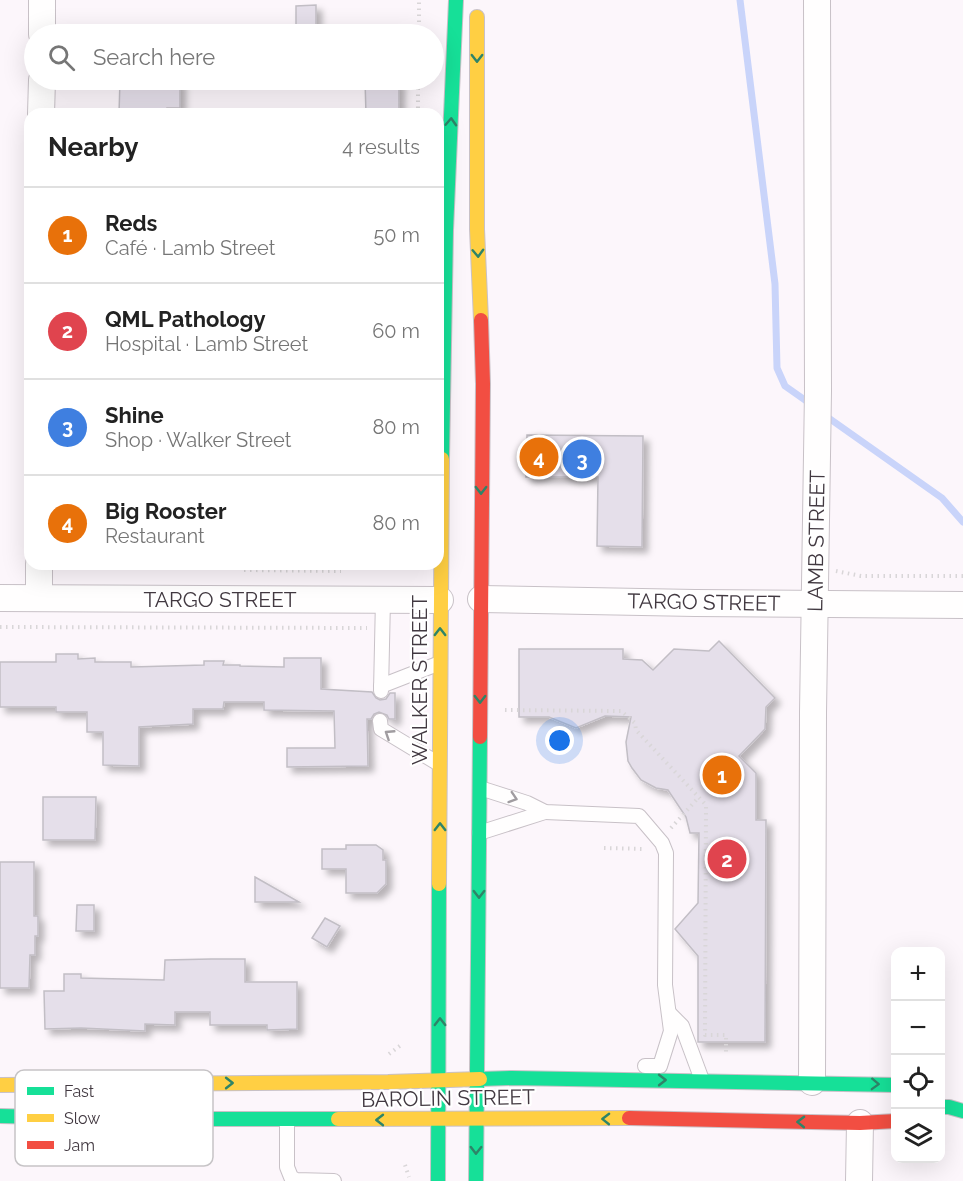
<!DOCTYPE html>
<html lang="en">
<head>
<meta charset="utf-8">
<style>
	:root { --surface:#fff; --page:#f2f2f2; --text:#222; --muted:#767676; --line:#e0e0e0; --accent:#837b82 }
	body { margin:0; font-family:Raleway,sans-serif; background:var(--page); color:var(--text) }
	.controls { position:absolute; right:18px; bottom:18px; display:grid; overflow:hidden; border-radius:12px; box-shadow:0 6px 24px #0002 }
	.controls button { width:54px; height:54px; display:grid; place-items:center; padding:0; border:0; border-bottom:2px solid var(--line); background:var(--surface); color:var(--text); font:30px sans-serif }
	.you { position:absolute; left:560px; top:741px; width:21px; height:21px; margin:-15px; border:4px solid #fff; border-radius:50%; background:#1a73e8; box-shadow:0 0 0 9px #1a73e833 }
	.badge { display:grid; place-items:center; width:39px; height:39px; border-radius:50%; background:var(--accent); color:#fff; font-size:20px; font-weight:700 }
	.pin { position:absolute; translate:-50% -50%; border:3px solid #fff; box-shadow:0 2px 6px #0006 }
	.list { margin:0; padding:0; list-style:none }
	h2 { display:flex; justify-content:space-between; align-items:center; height:78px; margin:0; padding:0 24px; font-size:26px }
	h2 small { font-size:20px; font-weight:400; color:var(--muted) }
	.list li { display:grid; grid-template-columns:39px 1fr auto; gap:18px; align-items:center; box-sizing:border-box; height:96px; padding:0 24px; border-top:2px solid var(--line) }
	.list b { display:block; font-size:22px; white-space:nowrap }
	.list p { margin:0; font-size:20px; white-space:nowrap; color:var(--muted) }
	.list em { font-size:20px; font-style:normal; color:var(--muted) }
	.icon { flex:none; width:33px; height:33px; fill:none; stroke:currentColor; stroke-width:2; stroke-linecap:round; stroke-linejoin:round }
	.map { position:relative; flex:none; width:963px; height:1181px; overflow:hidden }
	.search { position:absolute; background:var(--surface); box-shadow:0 6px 24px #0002; left:24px; top:24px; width:420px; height:66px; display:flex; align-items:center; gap:15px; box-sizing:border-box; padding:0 21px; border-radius:33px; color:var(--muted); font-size:22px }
	.panel { position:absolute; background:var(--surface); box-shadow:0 6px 24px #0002; left:24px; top:108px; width:420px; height:462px; border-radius:18px }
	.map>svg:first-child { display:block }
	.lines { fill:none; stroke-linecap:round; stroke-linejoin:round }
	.stream { stroke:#c9d4fa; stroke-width:7 }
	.building { fill:#e5dfea; stroke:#c2bec5; stroke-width:1.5; filter:url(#shadow) }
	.lane-casing { stroke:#c8c1c7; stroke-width:16 }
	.street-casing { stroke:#c8c1c7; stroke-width:28 }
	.fast-casing { stroke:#c8c1c7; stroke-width:16 }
	.slow-casing { stroke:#c8c1c7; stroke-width:16 }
	.jam-casing { stroke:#c8c1c7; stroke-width:16 }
	.path { stroke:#d9d6d8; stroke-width:4; stroke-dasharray:1.5 4.5; stroke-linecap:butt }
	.lane { stroke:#fffefe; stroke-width:14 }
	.street { stroke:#fffefe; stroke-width:26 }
	.fast { stroke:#16e098; stroke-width:14 }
	.slow { stroke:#ffcf43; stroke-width:14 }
	.jam { stroke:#f24e42; stroke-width:14 }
	.oneway { stroke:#2e8468 }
	.oneway2 { stroke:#a09ca0 }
	.labels { text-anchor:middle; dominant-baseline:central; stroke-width:4.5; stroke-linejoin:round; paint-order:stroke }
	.street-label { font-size:21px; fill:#423941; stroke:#fff }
	.key { fill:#fff; stroke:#c6c4c6; stroke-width:1.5 }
	.key-label { font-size:16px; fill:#423941 }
</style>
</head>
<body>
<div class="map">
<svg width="963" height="1181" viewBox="0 0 963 1181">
	<defs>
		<filter id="shadow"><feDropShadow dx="5.5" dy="5.5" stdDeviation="3" flood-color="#0004"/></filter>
	</defs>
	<rect width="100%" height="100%" fill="#fcf6fb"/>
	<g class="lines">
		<g class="stream">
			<polyline points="740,0 775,284 777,368 785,386 812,405"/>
			<polyline points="823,414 942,498 963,522"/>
		</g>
	</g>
	<g class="building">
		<polygon points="316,5 316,26 296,26 296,6"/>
		<polygon points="120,80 180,80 180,108 167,108 167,114 119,114"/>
		<polygon points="365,80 399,80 399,114 366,114"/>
		<polygon points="527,435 643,436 642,547 597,546 598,477 526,477"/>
		<polygon points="719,641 775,698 766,707 765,729 739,756 756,773 756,820 766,820 765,1042 698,1042 698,956 675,929 698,903 699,833 690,833 686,817 668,790 656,788 641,780 632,768 628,761 626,742 631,717 605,716 576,728 549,717 519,717 519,649 623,649 623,659 642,660 653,670 674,649 709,651"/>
		<polygon points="56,654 78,654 78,659 95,658 95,662 131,662 131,667 204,665 204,661 224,661 223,665 240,665 240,666 284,667 284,658 321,658 321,689 372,692 376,698 380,700 386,699 390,693 395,693 395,719 389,719 387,715 379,712 374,714 371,719 367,719 368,766 287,767 287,748 335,748 334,711 264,710 264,702 224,702 223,709 193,709 193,724 139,727 139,766 103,765 103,732 87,732 87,712 56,712 56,707 0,707 0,662 56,662"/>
		<polygon points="43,797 96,797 95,840 43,840"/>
		<polygon points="346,845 376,845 383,850 383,860 386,860 386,884 377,893 346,893 346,869 322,869 322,849 346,849"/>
		<polygon points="0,862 34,862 34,916 38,916 38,936 35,936 35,955 30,955 29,988 0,988"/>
		<polygon points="255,877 299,902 255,902"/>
		<polygon points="77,905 94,905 94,931 76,931"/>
		<polygon points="325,918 340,926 327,947 312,938"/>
		<polygon points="211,959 245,959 245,982 297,982 297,1029 267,1030 267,1025 210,1025 210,1012 175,1012 175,1025 145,1024 145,1031 81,1028 45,1029 44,991 64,991 64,974 81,974 81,978 164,980 165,960"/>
	</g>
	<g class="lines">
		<defs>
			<g id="lane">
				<polyline points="381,686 440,663"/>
				<polyline points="381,691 383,599"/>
				<polyline points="380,721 381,729 439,764"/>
				<polyline points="480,788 527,803 545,812 639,816 662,843 666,853 665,985 671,1031 660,1066 645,1066"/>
				<polyline points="479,833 545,812"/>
				<polyline points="670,1014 682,1026 702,1080"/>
				<polyline points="287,1121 287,1167 291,1177 296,1180 334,1181"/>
			</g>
			<g id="street">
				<polyline points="42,34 42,0"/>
				<polyline points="41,114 42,80"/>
				<polyline points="0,598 440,600"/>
				<polyline points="39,598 39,564"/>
				<polyline points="481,599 695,603 963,605"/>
				<polyline points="812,1082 813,713 818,391 817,0"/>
				<polyline points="859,1181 860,1123"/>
			</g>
			<g id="fast">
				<polyline points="442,459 446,230 456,0"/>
				<polyline points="480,1079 512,1078 896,1085"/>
				<polyline points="940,1107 949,1107 963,1111"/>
				<polyline points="0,1116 127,1119 338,1119"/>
				<polyline points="438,1181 439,884"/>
				<polyline points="476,1181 480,737"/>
			</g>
			<g id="slow">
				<polyline points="477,17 477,229 481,320"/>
				<polyline points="439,884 442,459"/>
				<polyline points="0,1085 388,1082 480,1079"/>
				<polyline points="338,1119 629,1118"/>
			</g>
			<g id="jam">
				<polyline points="480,737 483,384 481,320"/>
				<polyline points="629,1118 860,1123 896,1121"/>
			</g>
		</defs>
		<use href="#lane" class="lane-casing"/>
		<use href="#street" class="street-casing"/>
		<use href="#fast" class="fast-casing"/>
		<use href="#slow" class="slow-casing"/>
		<use href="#jam" class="jam-casing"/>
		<g class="path">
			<polyline points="419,34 419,0"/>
			<polyline points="418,114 418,80"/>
			<polyline points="244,570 341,571"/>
			<polyline points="836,571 861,576 963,576"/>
			<polyline points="0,627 367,628"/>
			<polyline points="505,710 621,711 635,723 636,730 706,805 705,1035 726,1035 726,1054"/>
			<polyline points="671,828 699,797"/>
			<polyline points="604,848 645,849"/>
			<polyline points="389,1054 401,1045"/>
			<polyline points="405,1165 409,1177"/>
		</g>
		<use href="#lane" class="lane"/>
		<use href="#street" class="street"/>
		<use href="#fast" class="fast"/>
		<use href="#slow" class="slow"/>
		<use href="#jam" class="jam"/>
	</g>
	<defs><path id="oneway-chevron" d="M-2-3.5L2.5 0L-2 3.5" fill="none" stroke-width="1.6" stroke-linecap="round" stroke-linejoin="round" transform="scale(1.5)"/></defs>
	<g class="oneway">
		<use href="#oneway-chevron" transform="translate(477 58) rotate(90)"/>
		<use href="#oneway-chevron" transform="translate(451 122) rotate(-87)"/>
		<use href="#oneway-chevron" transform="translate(478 253) rotate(88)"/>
		<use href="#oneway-chevron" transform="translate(481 490) rotate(90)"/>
		<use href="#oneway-chevron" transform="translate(440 632) rotate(-90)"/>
		<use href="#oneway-chevron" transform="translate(480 699) rotate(90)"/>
		<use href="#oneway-chevron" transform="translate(440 827) rotate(-90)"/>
		<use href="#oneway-chevron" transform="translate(479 894) rotate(90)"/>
		<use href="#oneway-chevron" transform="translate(440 1022) rotate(-90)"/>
		<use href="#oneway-chevron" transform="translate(662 1080)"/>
		<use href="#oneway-chevron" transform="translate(229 1083)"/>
		<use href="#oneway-chevron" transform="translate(875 1084) rotate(2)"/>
		<use href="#oneway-chevron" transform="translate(606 1119) rotate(-179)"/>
		<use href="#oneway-chevron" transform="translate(380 1120) rotate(180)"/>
		<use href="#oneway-chevron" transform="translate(801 1122) rotate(-179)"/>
		<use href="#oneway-chevron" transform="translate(476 1150) rotate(91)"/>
	</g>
	<g class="oneway2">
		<use href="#oneway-chevron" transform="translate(389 734) rotate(-147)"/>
		<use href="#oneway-chevron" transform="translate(513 798) rotate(18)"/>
	</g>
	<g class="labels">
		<g class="street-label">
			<text transform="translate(816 541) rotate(-89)">LAMB STREET</text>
			<text x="220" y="599">TARGO STREET</text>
			<text transform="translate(704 602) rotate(1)">TARGO STREET</text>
			<text transform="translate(419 680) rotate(-90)">WALKER STREET</text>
			<text transform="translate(448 1098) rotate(-1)">BAROLIN STREET</text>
		</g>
	</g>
	<rect x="15" y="1070" width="198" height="96" rx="9" class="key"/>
	<rect x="27" y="1087" width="27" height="8" fill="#16e098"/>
	<rect x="27" y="1114" width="27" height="8" fill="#ffcf43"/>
	<rect x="27" y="1141" width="27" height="8" fill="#f24e42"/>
	<g class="key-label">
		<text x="64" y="1097">Fast</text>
		<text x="64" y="1124">Slow</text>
		<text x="64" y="1151">Jam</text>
	</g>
</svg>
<div class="controls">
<button>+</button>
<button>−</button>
<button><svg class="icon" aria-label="locate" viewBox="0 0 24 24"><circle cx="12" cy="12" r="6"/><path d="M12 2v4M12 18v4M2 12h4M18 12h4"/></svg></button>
<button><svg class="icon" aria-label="layers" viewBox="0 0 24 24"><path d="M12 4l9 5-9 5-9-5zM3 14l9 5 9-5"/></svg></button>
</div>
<div class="you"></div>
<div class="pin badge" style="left:722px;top:775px;background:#e8710a">1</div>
<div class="pin badge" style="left:727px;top:859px;background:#e0444e">2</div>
<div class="pin badge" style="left:582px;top:459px;background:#3f7fe0">3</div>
<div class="pin badge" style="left:539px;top:457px;background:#e8710a">4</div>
<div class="search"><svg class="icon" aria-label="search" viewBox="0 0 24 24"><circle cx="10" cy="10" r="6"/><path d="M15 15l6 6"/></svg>Search here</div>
<section class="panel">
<h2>Nearby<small>4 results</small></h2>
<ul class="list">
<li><span class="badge" style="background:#e8710a">1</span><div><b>Reds</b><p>Café · Lamb Street</p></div><em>50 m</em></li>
<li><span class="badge" style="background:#e0444e">2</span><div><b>QML Pathology</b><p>Hospital · Lamb Street</p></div><em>60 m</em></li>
<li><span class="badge" style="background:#3f7fe0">3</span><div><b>Shine</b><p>Shop · Walker Street</p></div><em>80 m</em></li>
<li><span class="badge" style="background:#e8710a">4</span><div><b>Big Rooster</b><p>Restaurant</p></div><em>80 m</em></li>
</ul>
</section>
</div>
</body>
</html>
